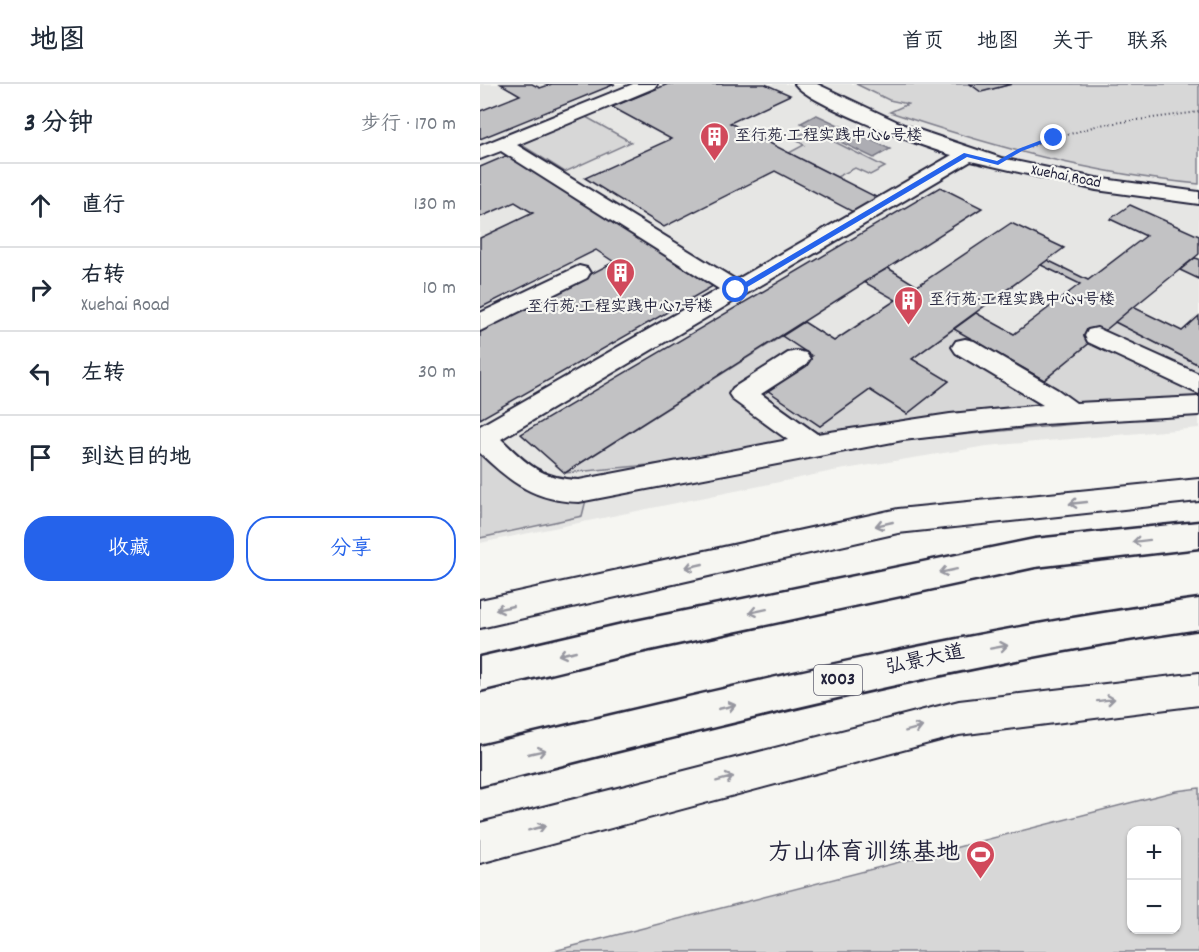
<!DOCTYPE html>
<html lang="zh">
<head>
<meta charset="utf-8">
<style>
	:root { --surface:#fff; --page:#f2f2f3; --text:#1f2937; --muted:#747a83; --line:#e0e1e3; --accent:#2563eb }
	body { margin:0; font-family:Dekko,"LXGW WenKai TC",sans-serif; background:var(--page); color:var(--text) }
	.controls { position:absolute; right:18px; bottom:18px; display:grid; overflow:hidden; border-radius:12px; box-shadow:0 2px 4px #0004 }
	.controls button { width:54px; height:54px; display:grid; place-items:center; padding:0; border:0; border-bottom:2px solid var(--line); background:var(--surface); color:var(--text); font:30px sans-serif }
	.stop { position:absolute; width:18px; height:18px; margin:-14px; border:4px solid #2563eb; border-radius:50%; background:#fff }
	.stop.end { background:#2563eb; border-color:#fff; box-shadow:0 2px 6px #0008 }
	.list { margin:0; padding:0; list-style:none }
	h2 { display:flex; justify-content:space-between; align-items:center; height:78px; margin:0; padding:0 24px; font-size:26px }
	h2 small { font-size:20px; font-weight:400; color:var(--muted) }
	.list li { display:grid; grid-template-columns:39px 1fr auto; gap:18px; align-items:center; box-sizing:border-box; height:84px; padding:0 24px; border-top:2px solid var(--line) }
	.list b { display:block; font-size:22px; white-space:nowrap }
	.list p { margin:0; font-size:20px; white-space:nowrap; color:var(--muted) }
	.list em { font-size:20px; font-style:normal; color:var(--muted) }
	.actions { display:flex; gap:12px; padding:18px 24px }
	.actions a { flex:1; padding:14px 0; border:2px solid var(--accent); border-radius:24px; text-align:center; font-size:21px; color:var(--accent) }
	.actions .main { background:var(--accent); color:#fff }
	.icon { flex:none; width:33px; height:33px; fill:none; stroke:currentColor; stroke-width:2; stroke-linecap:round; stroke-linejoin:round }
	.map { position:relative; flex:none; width:719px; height:868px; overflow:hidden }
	header { display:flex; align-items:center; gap:36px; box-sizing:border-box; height:84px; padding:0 30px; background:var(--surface); border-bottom:2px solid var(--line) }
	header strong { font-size:28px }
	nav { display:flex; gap:33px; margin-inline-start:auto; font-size:21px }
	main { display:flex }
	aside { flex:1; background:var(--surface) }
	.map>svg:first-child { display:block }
	.built { fill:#e6e6e4 }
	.green { fill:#d7d7d7; stroke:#7c7c89; stroke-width:1.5; fill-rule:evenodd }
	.water { fill:#adadb3; stroke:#757583; stroke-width:1.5 }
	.building { fill:#c2c2c4; stroke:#22223b; stroke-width:1.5 }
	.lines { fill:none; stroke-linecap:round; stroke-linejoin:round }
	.minor-casing { stroke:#22223b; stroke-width:4 }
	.major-casing { stroke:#22223b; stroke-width:5 }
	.path { stroke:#22223b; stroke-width:2; stroke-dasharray:1 3; stroke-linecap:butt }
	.minor { fill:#f6f6f2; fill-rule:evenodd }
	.major { fill:#f6f6f2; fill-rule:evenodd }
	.oneway { stroke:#9797a0 }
	.route { fill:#2563eb }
	.labels { text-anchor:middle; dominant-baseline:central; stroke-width:4.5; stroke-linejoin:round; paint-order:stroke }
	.far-poi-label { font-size:16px; fill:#22223b; stroke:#f6f6f2; text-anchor:start }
	.far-street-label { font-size:16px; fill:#22223b; stroke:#f6f6f2 }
	.shield { fill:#f6f6f2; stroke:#626272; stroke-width:1.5 }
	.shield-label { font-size:18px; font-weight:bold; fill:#22223b }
	.street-label { font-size:20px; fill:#22223b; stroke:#f6f6f2 }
	.near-poi-label { font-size:24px; fill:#22223b; stroke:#f6f6f2; text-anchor:end }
</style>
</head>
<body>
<header>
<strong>地图</strong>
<nav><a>首页</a><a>地图</a><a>关于</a><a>联系</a></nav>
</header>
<main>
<aside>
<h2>3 分钟<small>步行 · 170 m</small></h2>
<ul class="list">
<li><svg class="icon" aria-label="ahead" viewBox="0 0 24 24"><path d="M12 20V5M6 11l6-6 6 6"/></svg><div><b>直行</b></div><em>130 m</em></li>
<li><svg class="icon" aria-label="right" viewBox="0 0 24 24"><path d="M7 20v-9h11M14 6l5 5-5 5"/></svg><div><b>右转</b><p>Xuehai Road</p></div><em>10 m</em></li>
<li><svg class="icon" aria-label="left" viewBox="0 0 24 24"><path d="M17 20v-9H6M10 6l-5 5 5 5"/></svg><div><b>左转</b></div><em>30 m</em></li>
<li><svg class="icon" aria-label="arrive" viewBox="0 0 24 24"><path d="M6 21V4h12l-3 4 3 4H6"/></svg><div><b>到达目的地</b></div></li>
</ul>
<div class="actions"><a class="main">收藏</a><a>分享</a></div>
</aside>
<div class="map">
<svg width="719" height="868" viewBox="0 0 719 868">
	<rect width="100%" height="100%" fill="#f6f6f2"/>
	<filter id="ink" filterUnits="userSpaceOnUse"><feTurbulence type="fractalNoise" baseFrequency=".0167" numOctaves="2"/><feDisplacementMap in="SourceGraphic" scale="12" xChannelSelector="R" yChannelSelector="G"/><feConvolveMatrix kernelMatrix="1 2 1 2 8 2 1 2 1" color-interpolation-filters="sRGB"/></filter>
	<g filter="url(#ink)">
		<polygon class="built" points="0,0 719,0 719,344 507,362 353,387 0,459"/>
		<g class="green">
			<path d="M376,0h114l11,8 31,-8h187v100c-107,-10 -208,-38 -309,-72l18,-8 -19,-4z"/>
			<polygon points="106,33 151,58 85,88 40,60"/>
			<polygon points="331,46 405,83 390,91 375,84 357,93 309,69 324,61 313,54"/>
			<polygon points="635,238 719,281 719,328 85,389 302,252 332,272 285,304 340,342 390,306 427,329 469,297 432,275 474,245 564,296"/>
			<polygon points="0,367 107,412 102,432 0,454"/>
			<path d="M719,704v164h-649l626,-161zM652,746h44v100h-44z"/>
		</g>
		<polygon class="water" points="336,31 337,31 410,65 394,74 321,39"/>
		<g class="building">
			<polygon points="21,0 52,0 60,4 72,0 135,0 0,55 0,27 40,11"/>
			<polygon points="188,0 285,0 310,11 250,39 400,115 375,129 295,87 184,143 105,94 191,55 132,23"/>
			<polygon points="490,0 532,0 501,8"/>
			<polygon points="28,71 233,202 0,335 0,248 134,178 116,166 0,224 0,154 53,129 35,118 0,133 0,83"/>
			<polygon points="460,103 502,124 85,389 41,350"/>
			<polygon points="650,121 719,152 719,170 564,296 474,245 496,229 534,250 600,200 561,181 567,176 608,196 666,152 630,135"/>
			<polygon points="531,139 584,164 432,275 469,297 427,330 390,306 340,342 284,304 332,272 302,252 324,238 354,257 416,216 384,198 408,184 437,202"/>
			<polygon points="715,174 719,175 719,195 700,186"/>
			<polygon points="653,223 702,247 719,232 719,281 635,238"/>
		</g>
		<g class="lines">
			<defs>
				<g id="minor">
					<path d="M153,0h24l-3,4 -137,57 219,135 216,-125c-28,-8 -142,-50 -157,-71h22l87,41 97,33 95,20 103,14v12l-103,-14 -125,-29 -470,278c26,25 40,40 78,41l209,-40 -55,-40 -4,-6 4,-6 55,-35 9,-2 9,2 4,6 -4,6 -45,29 56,40 133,-20 93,-9 -87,-52 -4,-6 4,-6 9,-2 9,2 84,49 18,13 123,-6v18l-156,9 -140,16 -324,62c-44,-1 -69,-20 -99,-49v-27l239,-137 -218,-138 -21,8v-13z"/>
					<polygon points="99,182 107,184 110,189 107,194 0,247 0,229"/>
					<polygon points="617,244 719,290 719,310 608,258 605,252 608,246"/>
					<polygon points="719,395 719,417 418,449 0,544 0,516 418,425"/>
					<polygon points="719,589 719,621 479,651 0,779 0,739 479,617"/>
				</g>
				<g id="major">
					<polygon points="719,438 719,464 555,483 151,570 0,607 0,573 151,538 555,455"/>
					<path d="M719,515v30c-244,35 -481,97 -719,157v-40c239,-56 476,-115 719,-147z"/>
				</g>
			</defs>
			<use href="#minor" class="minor-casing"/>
			<use href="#major" class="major-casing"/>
			<polyline class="path" points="542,65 619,41 719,28"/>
			<use href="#minor" class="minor"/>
			<use href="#major" class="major"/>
		</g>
		<defs><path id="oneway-shaft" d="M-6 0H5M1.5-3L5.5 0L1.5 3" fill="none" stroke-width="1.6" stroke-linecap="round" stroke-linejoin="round" transform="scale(1.5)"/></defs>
		<g class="oneway">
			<use href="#oneway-shaft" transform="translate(598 419) rotate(174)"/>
			<use href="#oneway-shaft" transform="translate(404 440) rotate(167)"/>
			<use href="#oneway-shaft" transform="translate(661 457) rotate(173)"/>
			<use href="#oneway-shaft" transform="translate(214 482) rotate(167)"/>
			<use href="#oneway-shaft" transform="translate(468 487) rotate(168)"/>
			<use href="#oneway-shaft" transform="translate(24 524) rotate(167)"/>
			<use href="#oneway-shaft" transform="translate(278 527) rotate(168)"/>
			<use href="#oneway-shaft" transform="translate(519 563) rotate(-10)"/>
			<use href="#oneway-shaft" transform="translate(87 569) rotate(167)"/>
			<use href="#oneway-shaft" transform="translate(626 616) rotate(-7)"/>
			<use href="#oneway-shaft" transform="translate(247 623) rotate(-13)"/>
			<use href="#oneway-shaft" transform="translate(434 645) rotate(-15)"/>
			<use href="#oneway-shaft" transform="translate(57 668) rotate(-13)"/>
			<use href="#oneway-shaft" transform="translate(245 695) rotate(-15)"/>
			<use href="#oneway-shaft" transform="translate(57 744) rotate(-15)"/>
		</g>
	</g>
	<polygon class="route" points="572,52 577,54 542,67 518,81 487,73 259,208 252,206 484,69 517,77 538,65"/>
	<defs>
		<symbol id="building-pin" viewBox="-11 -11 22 30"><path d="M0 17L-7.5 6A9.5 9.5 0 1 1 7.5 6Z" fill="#d1495b" stroke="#f6f6f2"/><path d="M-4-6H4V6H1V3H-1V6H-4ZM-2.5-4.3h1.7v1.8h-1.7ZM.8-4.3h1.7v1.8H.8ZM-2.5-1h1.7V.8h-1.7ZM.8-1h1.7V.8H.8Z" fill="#fff"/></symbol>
		<symbol id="stadium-pin" viewBox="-11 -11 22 30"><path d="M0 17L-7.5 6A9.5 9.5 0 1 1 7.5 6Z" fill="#d1495b" stroke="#f6f6f2"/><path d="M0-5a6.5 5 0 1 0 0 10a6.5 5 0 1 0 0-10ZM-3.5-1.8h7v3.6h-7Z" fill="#fff"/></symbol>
	</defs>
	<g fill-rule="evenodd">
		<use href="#building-pin" x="218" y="36" width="33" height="45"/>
		<use href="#building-pin" x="124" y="172" width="33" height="45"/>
		<use href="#building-pin" x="412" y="200" width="33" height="45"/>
		<use href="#stadium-pin" x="484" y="754" width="33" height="45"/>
	</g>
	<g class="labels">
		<g class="far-poi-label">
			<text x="255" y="52">至行苑·工程实践中心6号楼</text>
			<text x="449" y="216">至行苑·工程实践中心4号楼</text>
			<text x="140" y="223" text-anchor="middle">至行苑·工程实践中心7号楼</text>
		</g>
		<g class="far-street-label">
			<text transform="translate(586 93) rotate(11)">Xuehai Road</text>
		</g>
		<rect class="shield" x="334" y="581" width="48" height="30" rx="4.5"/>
		<g class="shield-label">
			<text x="358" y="596">X003</text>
		</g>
		<g class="street-label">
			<text transform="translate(445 577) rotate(-12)">弘景大道</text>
		</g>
		<g class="near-poi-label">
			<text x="480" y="770">方山体育训练基地</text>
		</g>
	</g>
</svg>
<div class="controls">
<button>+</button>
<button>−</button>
</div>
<div class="stop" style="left:256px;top:206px"></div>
<div class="stop end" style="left:574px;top:54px"></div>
</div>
</main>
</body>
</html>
